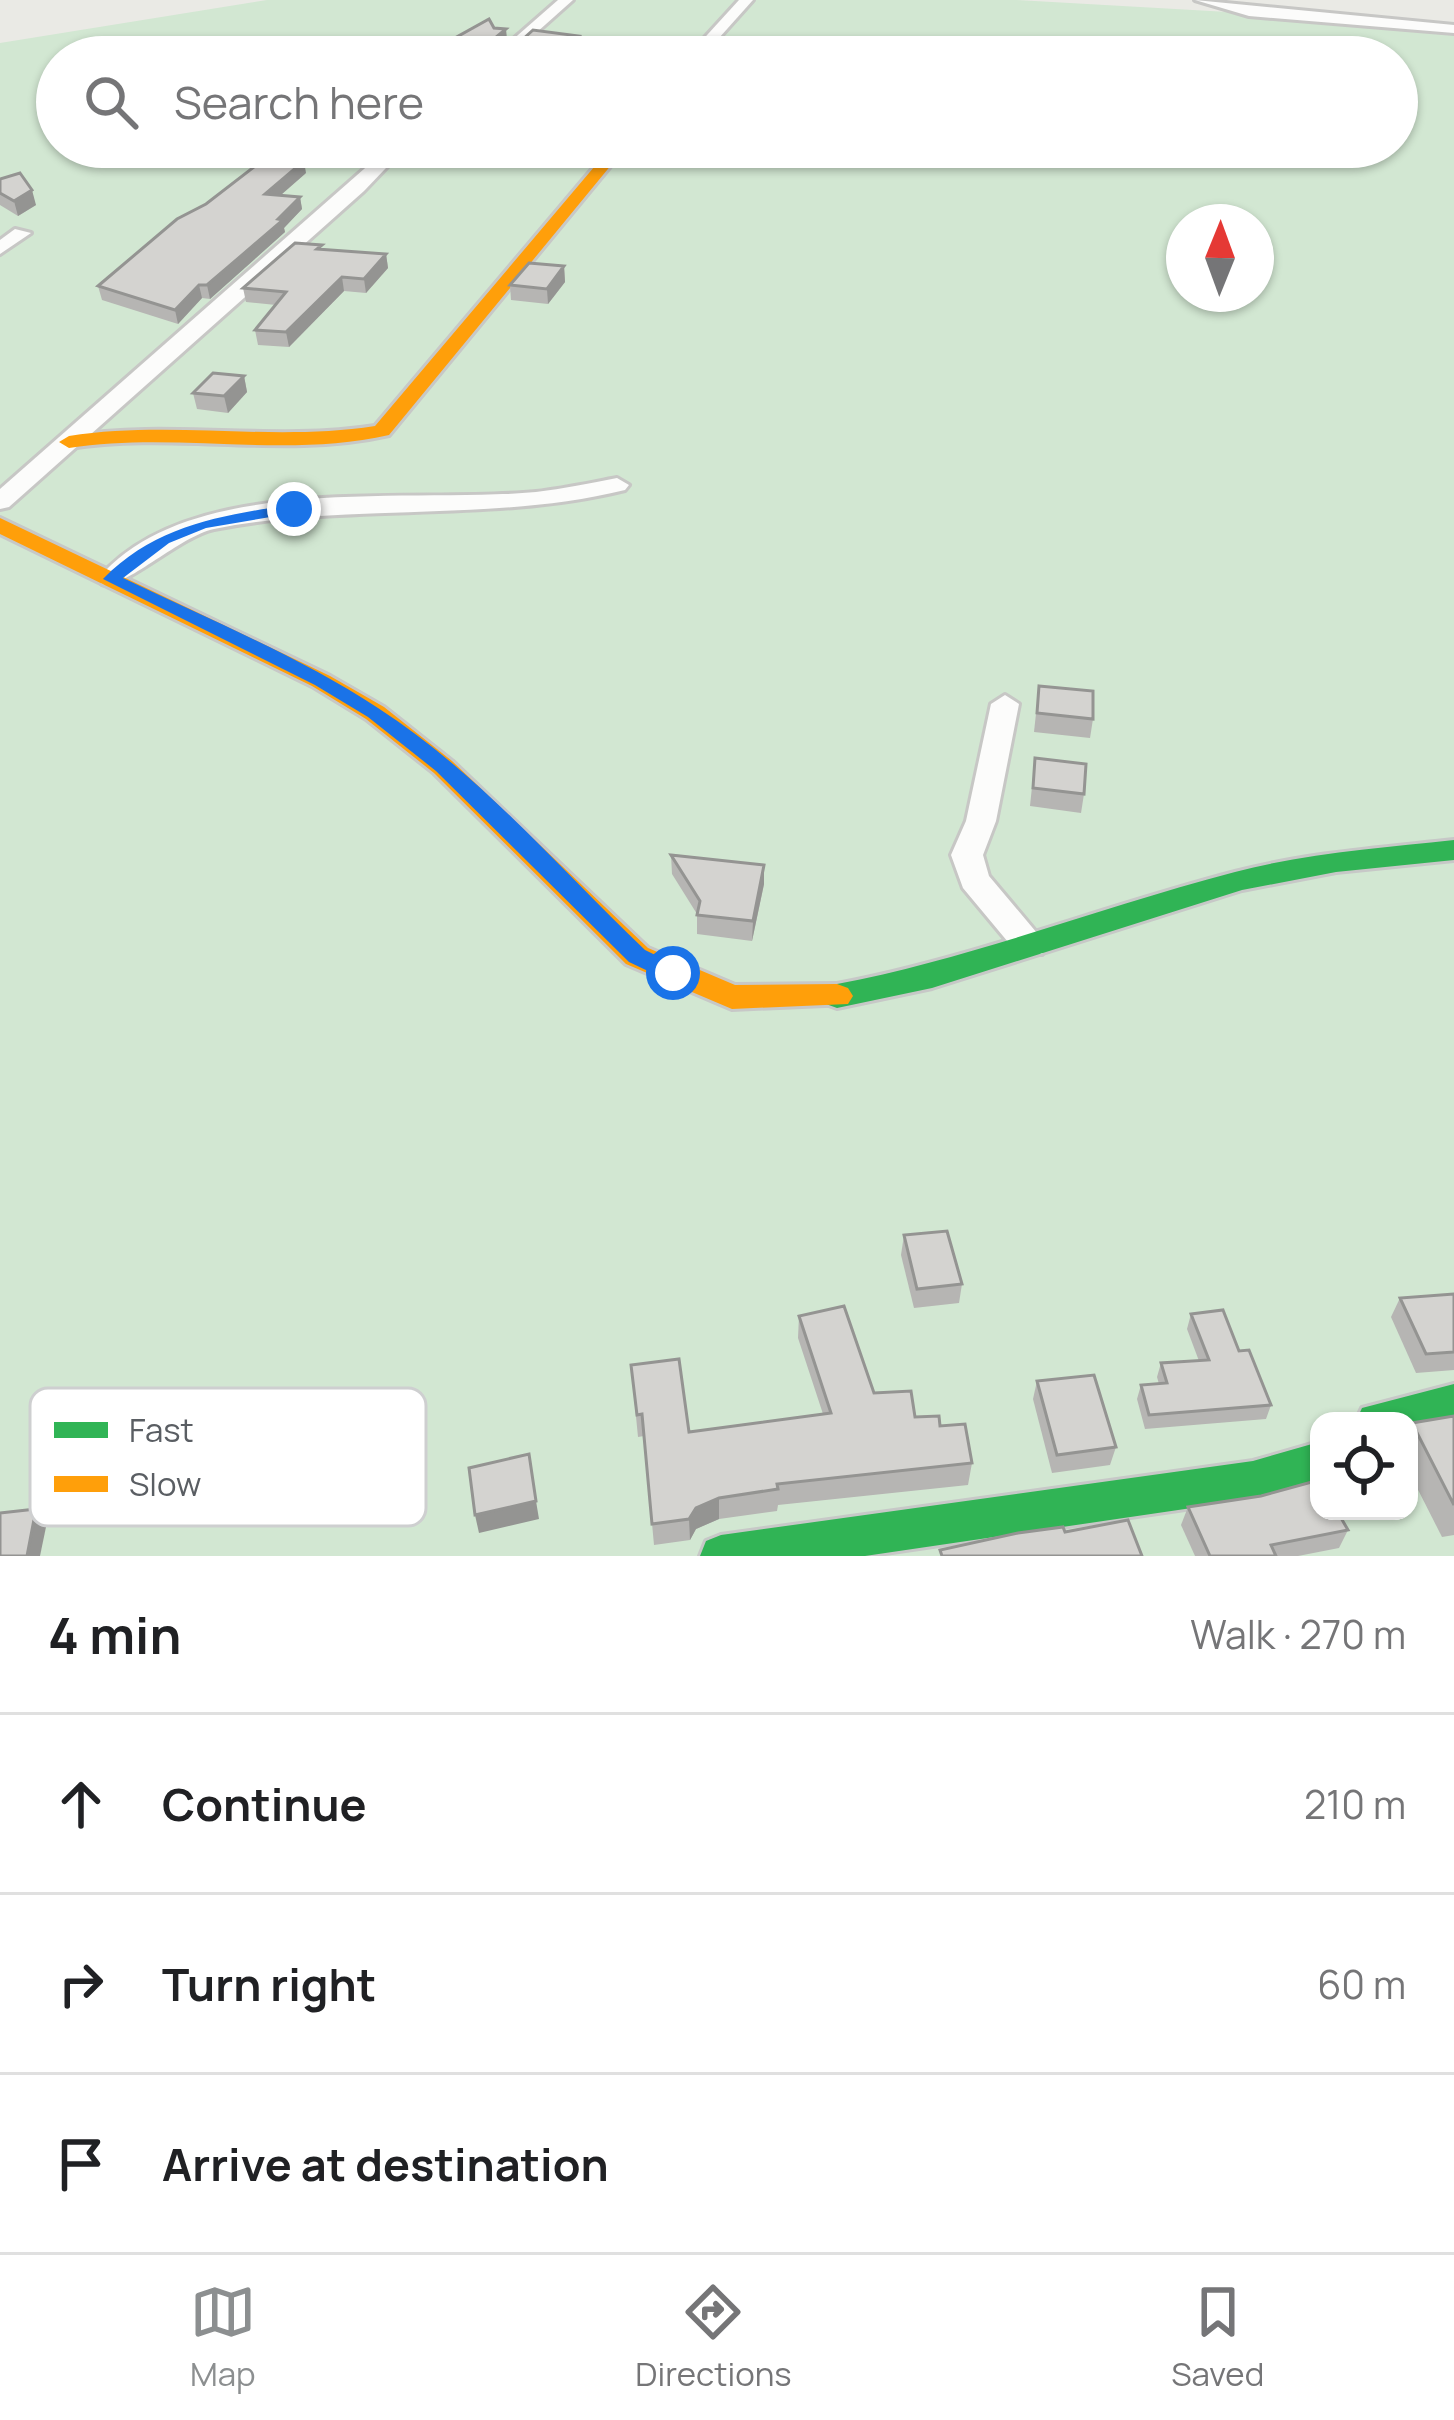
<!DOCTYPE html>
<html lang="en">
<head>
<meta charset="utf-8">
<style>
	:root { --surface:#fff; --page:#f6f6f6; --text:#202124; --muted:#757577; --line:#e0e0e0; --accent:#8c8f90 }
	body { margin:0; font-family:Manrope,sans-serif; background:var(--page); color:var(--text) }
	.controls { position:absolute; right:36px; bottom:36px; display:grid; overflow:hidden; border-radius:24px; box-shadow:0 3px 9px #0004 }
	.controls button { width:108px; height:108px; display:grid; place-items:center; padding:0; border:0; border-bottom:3px solid var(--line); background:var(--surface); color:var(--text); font:60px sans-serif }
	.compass { position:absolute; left:1166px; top:204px; width:108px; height:108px; border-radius:50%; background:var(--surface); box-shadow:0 3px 9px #0004; rotate:1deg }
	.stop { position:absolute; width:36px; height:36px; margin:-27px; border:9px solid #1a73e8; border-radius:50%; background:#fff }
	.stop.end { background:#1a73e8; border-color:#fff; box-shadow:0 3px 12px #0008 }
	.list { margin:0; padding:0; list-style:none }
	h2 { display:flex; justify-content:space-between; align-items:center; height:156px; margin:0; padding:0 48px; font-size:51px }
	h2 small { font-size:39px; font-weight:400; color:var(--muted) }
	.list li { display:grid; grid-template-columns:78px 1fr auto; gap:36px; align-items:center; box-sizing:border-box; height:180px; padding:0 48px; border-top:3px solid var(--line) }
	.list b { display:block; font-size:45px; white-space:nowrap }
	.list em { font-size:39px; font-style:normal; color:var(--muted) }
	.icon { flex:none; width:66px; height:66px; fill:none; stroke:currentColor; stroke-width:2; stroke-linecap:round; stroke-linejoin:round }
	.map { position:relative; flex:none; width:1454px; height:1556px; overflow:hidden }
	.search { position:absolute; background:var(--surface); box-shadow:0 3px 9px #0004; left:36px; right:36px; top:36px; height:132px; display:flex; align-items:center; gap:30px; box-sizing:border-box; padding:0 42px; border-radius:66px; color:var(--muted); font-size:45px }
	.sheet { height:696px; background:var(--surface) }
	nav { display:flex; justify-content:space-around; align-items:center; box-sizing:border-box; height:168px; border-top:3px solid var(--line); background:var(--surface); font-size:33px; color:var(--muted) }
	nav a { display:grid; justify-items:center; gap:6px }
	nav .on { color:var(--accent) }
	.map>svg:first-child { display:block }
	.green { fill:#d2e7d2; fill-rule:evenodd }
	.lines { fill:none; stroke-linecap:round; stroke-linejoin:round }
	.street-casing { stroke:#c7c7c5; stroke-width:6 }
	.fast-casing { stroke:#c7c8c7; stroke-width:6 }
	.slow-casing { stroke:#c7c8c7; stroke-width:6 }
	.street { fill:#fcfcfb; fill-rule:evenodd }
	.fast { fill:#30b455; fill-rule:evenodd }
	.slow { fill:#ff9f0a; fill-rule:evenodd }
	.wall { fill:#b6b5b3 }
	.shaded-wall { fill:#949492 }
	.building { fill:#d4d3d0; stroke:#949492; stroke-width:3 }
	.route { fill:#1a73e8 }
	.key { fill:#fff; stroke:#cecfd0; stroke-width:3 }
	.key-label { font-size:33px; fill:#5a5e63 }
</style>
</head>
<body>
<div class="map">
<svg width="1454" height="1556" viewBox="0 0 1454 1556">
	<rect width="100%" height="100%" fill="#eaeae5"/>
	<path class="green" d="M267,0h750l437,25v1531h-1454v-1513zM57,57h1340v90h-1340zM1184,222h72v72h-72zM1319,1421h90v90h-90z"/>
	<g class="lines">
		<defs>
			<g id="street">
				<polygon points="558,0 573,0 509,57 493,57"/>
				<polygon points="739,0 753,0 702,57 687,57"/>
				<polygon points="1195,0 1454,25 1454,33 1249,16"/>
				<polygon points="440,42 447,46 440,53 444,57 424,57"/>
				<polygon points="389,147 406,147 364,191 9,507 0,509 0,489"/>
				<polygon points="15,229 31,233 0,254 0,240"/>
				<path d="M617,478l12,7 -4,5c-134,33 -275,12 -411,39 -36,8 -90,61 -112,55l-4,-5c90,-108 311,-75 438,-87 27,-3 54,-9 81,-14z"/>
				<polygon points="1005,695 1019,704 996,821 983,855 989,876 1047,945 1042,954 1018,954 963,888 951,855 966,821 991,704"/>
			</g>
			<g id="fast">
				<path d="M1454,840v20l-118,12 -94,18 -310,98 -95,20 -11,-4 -5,-8 5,-8 11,-4c136,-26 264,-77 398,-112 72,-19 146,-24 219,-32z"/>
				<polygon points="1454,1384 1454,1420 1409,1431 1409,1421 1356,1421 1362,1408"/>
				<polygon points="1319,1442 1319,1480 1253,1499 865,1556 700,1556 706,1541 721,1535 1253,1461"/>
			</g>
			<g id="slow">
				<path d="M611,147h15l-237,288c-105,24 -214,-4 -320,13l-10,-6 10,-6c102,-16 204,6 306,-10z"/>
				<polygon points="0,518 330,676 384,707 452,761 648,948 735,985 837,984 848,988 853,996 848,1004 732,1009 626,964 434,773 366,719 312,686 0,534"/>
			</g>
		</defs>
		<use href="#street" class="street-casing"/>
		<use href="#fast" class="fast-casing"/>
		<use href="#slow" class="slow-casing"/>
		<use href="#street" class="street"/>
		<use href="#fast" class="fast"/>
		<use href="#slow" class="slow"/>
	</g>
	<g class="wall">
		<polygon points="306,173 281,195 300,197 302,209 284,228 285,232 210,299 202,298 178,324 102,300 98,286"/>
		<polygon points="0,179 36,205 18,216 0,205"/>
		<polygon points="322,250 386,254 388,268 366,293 344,291 289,347 258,345 255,330 276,305 246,302 243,288"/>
		<polygon points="564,266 565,282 548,304 511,300 510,285"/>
		<polygon points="244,376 247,392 228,413 197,409 193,393"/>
		<polygon points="1039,686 1093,719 1090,738 1034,732"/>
		<polygon points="1035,758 1084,794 1081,813 1030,806"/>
		<polygon points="671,855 764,865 764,884 752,941 697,934 697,914 672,874"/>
		<polygon points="904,1235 962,1284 959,1303 914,1308 901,1255"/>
		<polygon points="1454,1294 1454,1370 1416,1373 1391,1317 1400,1298"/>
		<polygon points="1191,1314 1239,1351 1271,1405 1266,1419 1145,1429 1137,1399 1141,1385 1159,1384 1157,1377 1161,1363 1199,1361 1187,1329"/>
		<polygon points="799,1316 874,1393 915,1417 940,1426 972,1463 968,1485 778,1505 777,1511 719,1519 696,1529 690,1540 654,1545 644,1436 638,1437 631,1365 689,1432 823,1414 798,1338"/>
		<polygon points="1037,1381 1116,1447 1110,1465 1052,1473 1033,1399"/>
		<polygon points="1454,1416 1454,1535 1442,1537 1409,1472 1409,1428 1412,1423"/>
		<polygon points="1188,1507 1348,1530 1339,1548 1298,1556 1195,1556 1181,1525"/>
	</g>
	<g class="shaded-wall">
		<polygon points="506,29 507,39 490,54 489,43"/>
		<polygon points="579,36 580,47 570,57 559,57"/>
		<polygon points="304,161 306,173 267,207 265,194"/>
		<polygon points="32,190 36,205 18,216 14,201"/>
		<polygon points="300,197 302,209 284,228 285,232 210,299 207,285"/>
		<polygon points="386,254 388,268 366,293 364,279"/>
		<polygon points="564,266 565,282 548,304 547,289"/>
		<polygon points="342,277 344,291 289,347 286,332"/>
		<polygon points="199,285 202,298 178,324 175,310"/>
		<polygon points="244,376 247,392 228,413 224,396"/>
		<polygon points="764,865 764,884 752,941 753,921"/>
		<polygon points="719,1498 719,1519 696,1529 690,1540 689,1519 696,1508"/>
		<polygon points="536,1501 539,1519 479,1533 475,1515"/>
		<polygon points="36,1509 46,1527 40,1556 27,1556"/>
	</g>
	<g class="building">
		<polygon points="489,19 494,28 506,29 489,43 492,51 511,50 533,30 579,36 559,57 463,55 462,57 421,57 432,51 446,49 446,43"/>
		<polygon points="267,157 304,161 265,194 300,197 278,219 283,220 207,285 199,285 175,310 98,286 177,219 206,204"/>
		<polygon points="20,173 32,190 14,201 0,193 0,179"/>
		<polygon points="295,243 322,245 317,249 386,254 364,279 342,277 286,332 255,330 286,292 243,288"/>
		<polygon points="529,263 564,266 547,289 510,285"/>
		<polygon points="213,373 244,376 224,396 193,393"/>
		<polygon points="1039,686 1093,691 1093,719 1037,713"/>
		<polygon points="1035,758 1086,764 1084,794 1033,788"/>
		<polygon points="671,855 764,865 753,921 697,915 700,901"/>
		<polygon points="947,1231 962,1284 917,1289 904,1235"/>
		<polygon points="1454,1294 1454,1352 1426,1354 1400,1298"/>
		<polygon points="844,1306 874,1393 911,1391 915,1417 939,1416 940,1426 965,1424 972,1463 777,1484 778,1489 719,1498 696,1508 689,1519 652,1524 642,1414 637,1415 631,1365 679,1359 689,1432 831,1413 799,1316"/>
		<polygon points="1223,1310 1239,1351 1249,1350 1271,1405 1149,1415 1141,1385 1167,1383 1161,1363 1209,1360 1191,1314"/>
		<polygon points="1094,1375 1116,1447 1057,1455 1037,1381"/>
		<polygon points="1454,1416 1454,1505 1412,1423"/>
		<polygon points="529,1454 536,1501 475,1515 469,1468"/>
		<polygon points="1319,1480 1319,1511 1337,1511 1348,1530 1271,1545 1276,1556 1210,1556 1188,1507 1261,1496"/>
		<polygon points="36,1509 27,1556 0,1556 0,1513"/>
		<polygon points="1128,1520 1142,1556 942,1556 940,1550 1018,1533 1063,1527 1065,1532"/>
	</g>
	<path class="route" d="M294,504l6,1v7l-94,16 -37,15 -46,35c85,41 176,78 255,130 100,64 182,161 267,242l35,17v12h-15l-36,-17 -193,-191 -68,-54 -53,-32 -212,-106c54,-55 119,-63 191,-75z"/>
	<rect x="30" y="1388" width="396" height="138" rx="18" class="key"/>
	<rect x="54" y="1422" width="54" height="16" fill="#30b455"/>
	<rect x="54" y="1476" width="54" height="16" fill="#ff9f0a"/>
	<g class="key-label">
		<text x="129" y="1442">Fast</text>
		<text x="129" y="1496">Slow</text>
	</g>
</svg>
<div class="controls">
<button><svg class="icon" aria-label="locate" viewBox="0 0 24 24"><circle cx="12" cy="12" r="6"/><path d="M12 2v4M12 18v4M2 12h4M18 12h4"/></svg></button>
</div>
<svg class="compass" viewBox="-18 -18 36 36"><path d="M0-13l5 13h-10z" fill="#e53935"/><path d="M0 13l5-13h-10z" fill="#757577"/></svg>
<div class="stop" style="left:673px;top:973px"></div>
<div class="stop end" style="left:294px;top:509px"></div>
<div class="search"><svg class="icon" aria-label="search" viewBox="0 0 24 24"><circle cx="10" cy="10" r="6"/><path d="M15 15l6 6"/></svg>Search here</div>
</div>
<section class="sheet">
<h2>4 min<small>Walk · 270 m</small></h2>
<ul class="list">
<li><svg class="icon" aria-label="ahead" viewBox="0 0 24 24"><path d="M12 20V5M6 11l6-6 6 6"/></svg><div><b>Continue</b></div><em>210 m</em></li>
<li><svg class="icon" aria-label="right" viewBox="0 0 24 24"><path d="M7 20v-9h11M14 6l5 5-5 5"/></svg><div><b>Turn right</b></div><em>60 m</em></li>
<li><svg class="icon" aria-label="arrive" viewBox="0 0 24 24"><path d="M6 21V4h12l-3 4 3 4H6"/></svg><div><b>Arrive at destination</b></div></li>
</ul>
</section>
<nav>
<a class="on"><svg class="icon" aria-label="map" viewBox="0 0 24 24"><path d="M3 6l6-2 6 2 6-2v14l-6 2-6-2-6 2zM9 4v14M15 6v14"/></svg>Map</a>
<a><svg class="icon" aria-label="directions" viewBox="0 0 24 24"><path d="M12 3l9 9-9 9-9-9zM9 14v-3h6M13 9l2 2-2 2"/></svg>Directions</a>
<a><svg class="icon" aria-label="saved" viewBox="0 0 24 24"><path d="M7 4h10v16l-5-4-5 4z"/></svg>Saved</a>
</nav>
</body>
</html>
